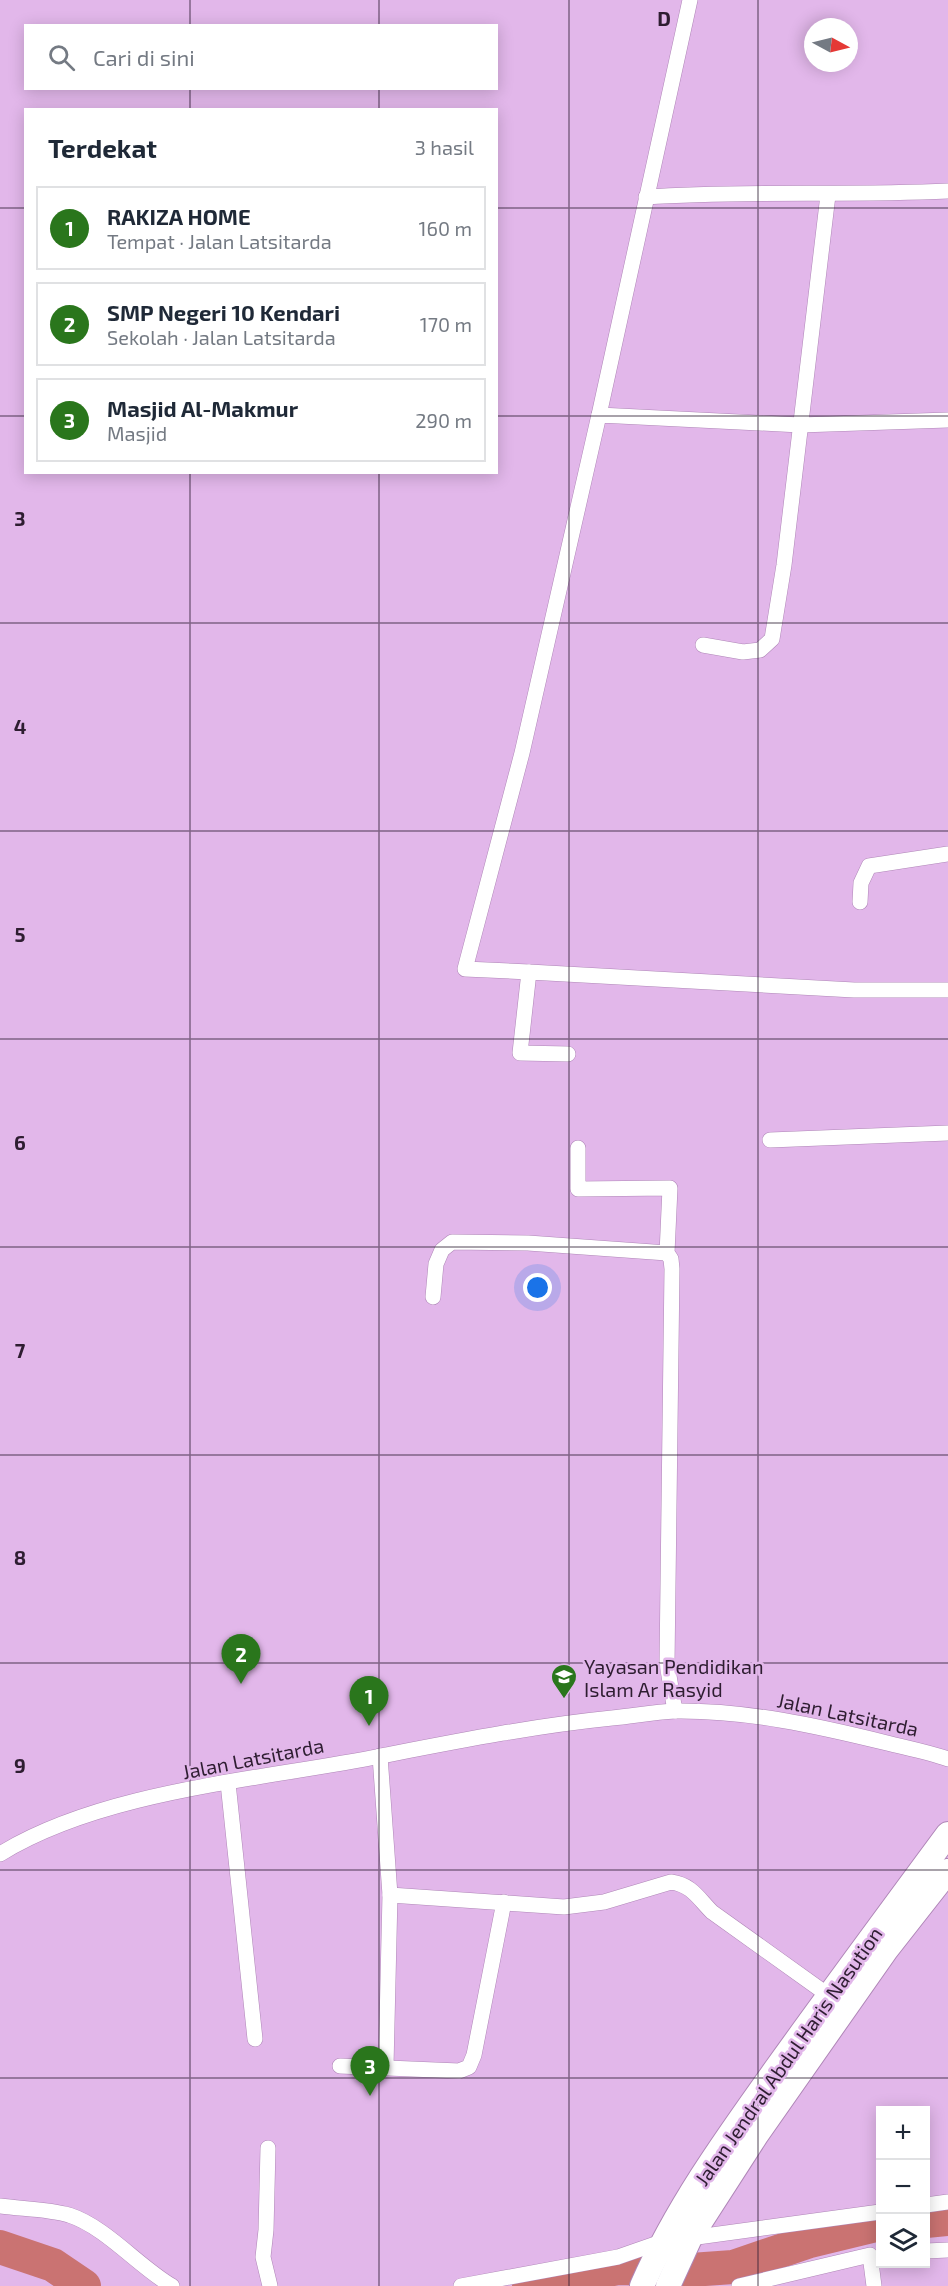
<!DOCTYPE html>
<html lang="id">
<head>
<meta charset="utf-8">
<style>
	:root { --surface:#fff; --page:#f6f6f7; --text:#1f2937; --muted:#747a83; --line:#e0e1e3; --accent:#2a761c }
	body { margin:0; font-family:"Exo 2",sans-serif; background:var(--page); color:var(--text) }
	.controls { position:absolute; right:18px; bottom:18px; display:grid; overflow:hidden; border-radius:0px; box-shadow:0 3px 15px #0003 }
	.controls button { width:54px; height:54px; display:grid; place-items:center; padding:0; border:0; border-bottom:2px solid var(--line); background:var(--surface); color:var(--text); font:30px sans-serif }
	.compass { position:absolute; left:804px; top:18px; width:54px; height:54px; border-radius:50%; background:var(--surface); box-shadow:0 3px 15px #0003; rotate:97deg }
	.you { position:absolute; left:538px; top:1288px; width:21px; height:21px; margin:-15px; border:4px solid #fff; border-radius:50%; background:#1a73e8; box-shadow:0 0 0 9px #1a73e833 }
	.badge { display:grid; place-items:center; width:39px; height:39px; border-radius:50%; background:var(--accent); color:#fff; font-size:20px; font-weight:700 }
	.pin { position:absolute; translate:-50% -50px; filter:drop-shadow(0 2px 3px #0008) }
	.pin::after { content:''; position:absolute; top:32px; width:21px; height:18px; background:inherit; clip-path:polygon(0 0,100% 0,50% 100%) }
	.list { margin:0; padding:0; list-style:none }
	h2 { display:flex; justify-content:space-between; align-items:center; height:78px; margin:0; padding:0 24px; font-size:26px }
	h2 small { font-size:20px; font-weight:400; color:var(--muted) }
	.list li { display:grid; grid-template-columns:39px 1fr auto; gap:18px; align-items:center; box-sizing:border-box; height:84px; margin:0 12px 12px; padding:0 12px; border:2px solid var(--line); border-radius:0px }
	.list b { display:block; font-size:22px; white-space:nowrap }
	.list p { margin:0; font-size:20px; white-space:nowrap; color:var(--muted) }
	.list em { font-size:20px; font-style:normal; color:var(--muted) }
	.icon { flex:none; width:33px; height:33px; fill:none; stroke:currentColor; stroke-width:2; stroke-linecap:round; stroke-linejoin:round }
	.map { position:relative; flex:none; width:948px; height:2286px; overflow:hidden }
	.search { position:absolute; background:var(--surface); box-shadow:0 3px 15px #0003; left:24px; top:24px; width:474px; height:66px; display:flex; align-items:center; gap:15px; box-sizing:border-box; padding:0 21px; border-radius:0px; color:var(--muted); font-size:22px }
	.panel { position:absolute; background:var(--surface); box-shadow:0 3px 15px #0003; left:24px; top:108px; width:474px; height:366px; border-radius:0px }
	.map>svg:first-child { display:block }
	.lines { fill:none; stroke-linecap:round; stroke-linejoin:round }
	.river { stroke:#ca7372; stroke-width:34 }
	.minor-casing { stroke:#af86b7; stroke-width:16 }
	.trunk-casing { stroke:#af86b7; stroke-width:26 }
	.minor { stroke:#fff; stroke-width:15 }
	.trunk { stroke:#fff; stroke-width:24 }
	.grid { fill:none; stroke:#2e1d31; stroke-width:1.5; stroke-opacity:0.55 }
	.labels { text-anchor:middle; dominant-baseline:central; stroke-width:5; stroke-linejoin:round; paint-order:stroke }
	.poi-label { font-size:20px; fill:#2e1d31; stroke:#e2b7ea; text-anchor:start }
	.street-label { font-size:20px; fill:#2e1d31; stroke:#e2b7ea }
	.grid-label { font-size:20px; text-anchor:middle; font-weight:bold; fill:#2e1d31; stroke:#e2b7ea; stroke-width:5; stroke-linejoin:round; paint-order:stroke }
</style>
</head>
<body>
<div class="map">
<svg width="948" height="2286" viewBox="0 0 948 2286">
	<rect width="100%" height="100%" fill="#e2b7ea"/>
	<g class="lines">
		<g class="river">
			<polyline points="926,2221 948,2219"/>
			<polyline points="0,2247 53,2265 84,2286"/>
			<polyline points="529,2286 618,2268 691,2270 733,2267 810,2241 880,2224"/>
		</g>
		<defs>
			<g id="minor">
				<path d="M646,197c101,-7 201,-1 302,-6"/>
				<polyline points="599,415 690,0"/>
				<polyline points="703,645 743,652 760,650 772,639 784,565 828,195"/>
				<polyline points="860,902 861,883 869,866 948,854"/>
				<polyline points="529,972 465,969 522,753 599,415 800,425 948,420"/>
				<polyline points="568,1054 520,1053 529,972 854,990 948,990"/>
				<polyline points="770,1140 948,1133"/>
				<polyline points="578,1148 578,1189 670,1188 667,1253 671,1259 672,1269 667,1664 675,1711"/>
				<polyline points="433,1297 436,1264 442,1250 452,1242 528,1243 667,1253"/>
				<path d="M380,1756l10,139 174,12 40,-5 67,-20c21,3 27,16 41,30l116,83"/>
				<polyline points="228,1783 255,2039"/>
				<path d="M0,1854c104,-64 261,-74 381,-98 77,-15 152,-30 231,-38 21,-2 42,-6 63,-7 71,-1 143,15 212,32 20,5 41,9 61,16"/>
				<polyline points="340,2066 459,2071 469,2067 474,2055 504,1902"/>
				<polyline points="386,2066 390,1895"/>
				<polyline points="268,2148 266,2230 263,2257 270,2286"/>
				<polyline points="926,2205 948,2202"/>
				<path d="M0,2206c22,3 48,3 69,9 37,12 70,52 103,71"/>
				<polyline points="690,2238 880,2212"/>
				<polyline points="926,2251 948,2250"/>
				<polyline points="461,2286 618,2257 661,2242"/>
				<polyline points="739,2286 870,2255 874,2286"/>
			</g>
			<g id="trunk">
				<path d="M642,2286c35,-80 86,-150 136,-220 56,-78 113,-155 170,-232"/>
				<polyline points="668,2286 690,2238 757,2134 886,1950 948,1871"/>
			</g>
		</defs>
		<use href="#minor" class="minor-casing"/>
		<use href="#trunk" class="trunk-casing"/>
		<use href="#minor" class="minor"/>
		<use href="#trunk" class="trunk"/>
	</g>
	<path class="grid" d="M190,0v26M379,0v26M569,0v2286M758,0v2286M190,88v22M379,88v22M0,208h26M496,208h452M0,416h26M496,416h452M190,472v1814M379,472v1814M0,623h948M0,831h948M0,1039h948M0,1247h948M0,1455h948M0,1663h948M0,1870h948M0,2078h948"/>
	<defs>
		<symbol id="school-pin" viewBox="-11 -11 22 30"><path d="M0 17L-7.5 6A9.5 9.5 0 1 1 7.5 6Z" fill="#2a761c" stroke="#e2b7ea"/><path d="M0-5L7-2L0 1L-7-2ZM-4 1L0 2.5L4 1V4Q0 6-4 4Z" fill="#fff"/></symbol>
	</defs>
	<g fill-rule="evenodd">
		<use href="#school-pin" x="549" y="1662" width="30" height="40"/>
	</g>
	<g class="labels">
		<g class="poi-label">
			<text x="584" y="1666">Yayasan Pendidikan<tspan x="584" dy="23">Islam Ar Rasyid</tspan></text>
		</g>
		<g class="street-label">
			<text transform="translate(848 1714) rotate(12)">Jalan Latsitarda</text>
			<text transform="translate(253 1758) rotate(-11)">Jalan Latsitarda</text>
			<text transform="translate(788 2056) rotate(-55)">Jalan Jendral Abdul Haris Nasution</text>
		</g>
	</g>
	<g class="grid-label">
		<text x="664" y="26">D</text>
		<text x="20" y="526">3</text>
		<text x="20" y="734">4</text>
		<text x="20" y="942">5</text>
		<text x="20" y="1150">6</text>
		<text x="20" y="1358">7</text>
		<text x="20" y="1565">8</text>
		<text x="20" y="1773">9</text>
	</g>
</svg>
<div class="controls">
<button>+</button>
<button>−</button>
<button><svg class="icon" aria-label="layers" viewBox="0 0 24 24"><path d="M12 4l9 5-9 5-9-5zM3 14l9 5 9-5"/></svg></button>
</div>
<svg class="compass" viewBox="-18 -18 36 36"><path d="M0-13l5 13h-10z" fill="#e53935"/><path d="M0 13l5-13h-10z" fill="#747a83"/></svg>
<div class="you"></div>
<div class="pin badge" style="left:369px;top:1726px">1</div>
<div class="pin badge" style="left:241px;top:1684px">2</div>
<div class="pin badge" style="left:370px;top:2096px">3</div>
<div class="search"><svg class="icon" aria-label="search" viewBox="0 0 24 24"><circle cx="10" cy="10" r="6"/><path d="M15 15l6 6"/></svg>Cari di sini</div>
<section class="panel">
<h2>Terdekat<small>3 hasil</small></h2>
<ul class="list">
<li><span class="badge">1</span><div><b>RAKIZA HOME</b><p>Tempat · Jalan Latsitarda</p></div><em>160 m</em></li>
<li><span class="badge">2</span><div><b>SMP Negeri 10 Kendari</b><p>Sekolah · Jalan Latsitarda</p></div><em>170 m</em></li>
<li><span class="badge">3</span><div><b>Masjid Al-Makmur</b><p>Masjid</p></div><em>290 m</em></li>
</ul>
</section>
</div>
</body>
</html>
